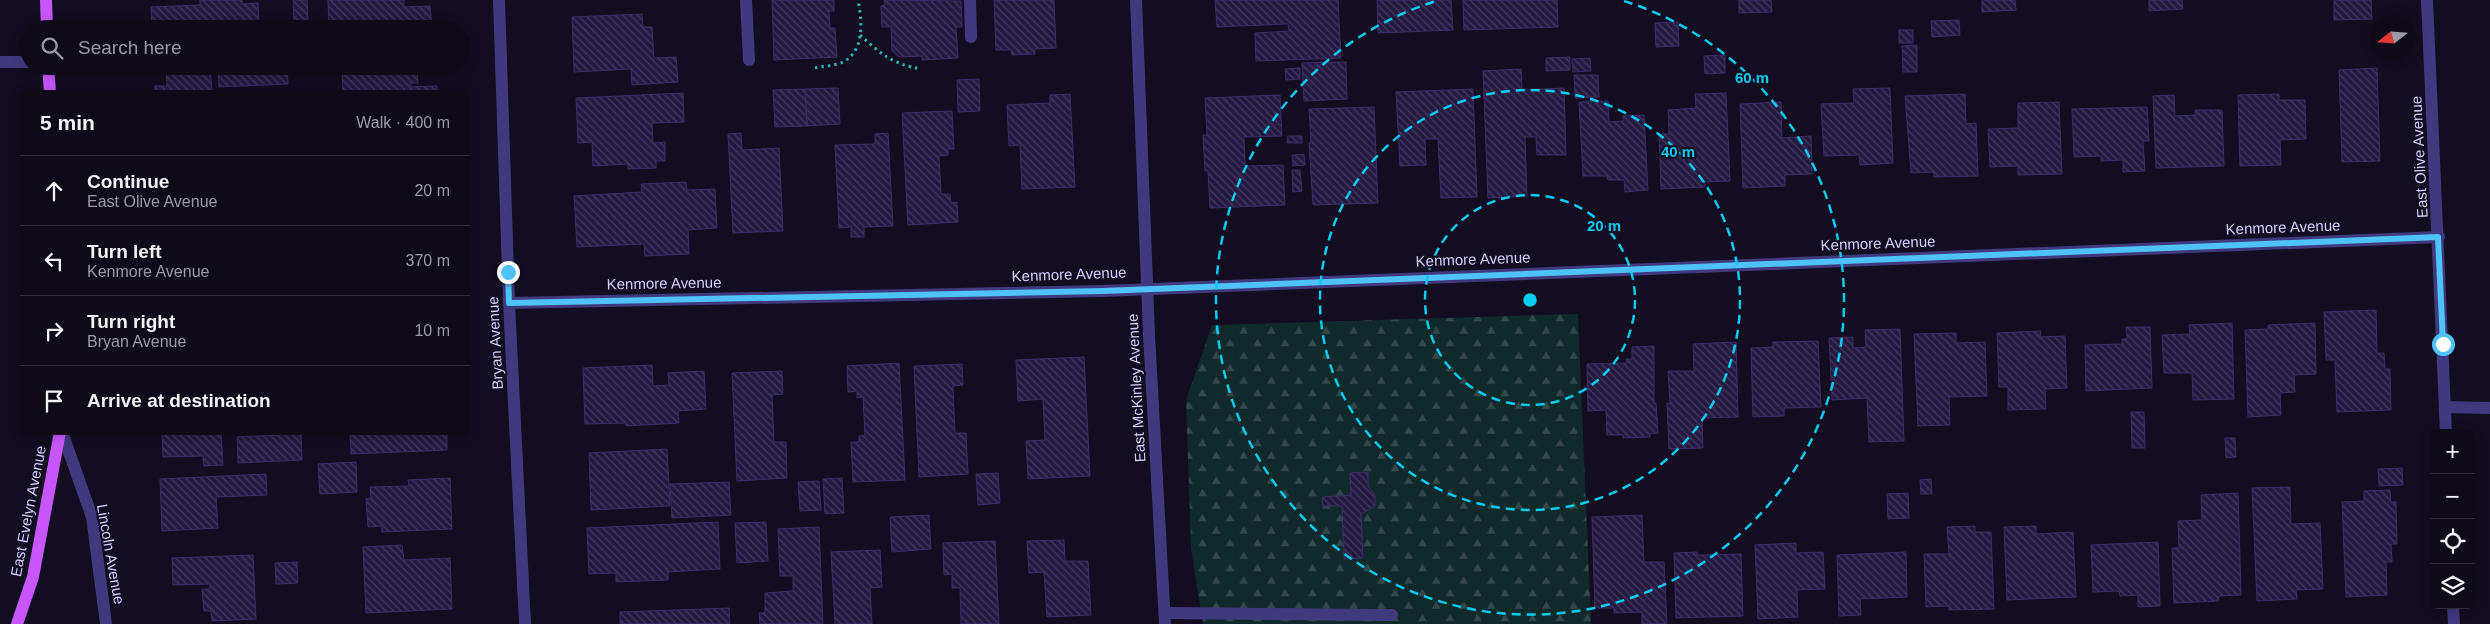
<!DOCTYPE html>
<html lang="en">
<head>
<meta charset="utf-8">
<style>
	:root { --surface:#0e0a18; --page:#1c1825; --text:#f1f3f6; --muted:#9b9aa2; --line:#2e2b37 }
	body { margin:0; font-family:Arial,sans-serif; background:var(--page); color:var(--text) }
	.controls { position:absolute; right:15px; bottom:15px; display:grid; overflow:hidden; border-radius:8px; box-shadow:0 2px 12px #0003 }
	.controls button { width:45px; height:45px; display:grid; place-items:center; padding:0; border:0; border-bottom:1px solid var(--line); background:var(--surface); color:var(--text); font:25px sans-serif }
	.compass { position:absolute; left:2370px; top:15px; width:45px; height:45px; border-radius:50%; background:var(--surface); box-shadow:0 2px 12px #0003; rotate:253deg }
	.stop { position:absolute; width:15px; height:15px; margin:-11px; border:4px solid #4fc3f7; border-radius:50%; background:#fff }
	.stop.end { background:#4fc3f7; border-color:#fff; box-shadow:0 1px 5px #0008 }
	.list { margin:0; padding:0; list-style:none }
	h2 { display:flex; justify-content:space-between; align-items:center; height:65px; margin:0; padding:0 20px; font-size:21px }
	h2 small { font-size:16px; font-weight:400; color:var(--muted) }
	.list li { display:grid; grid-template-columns:32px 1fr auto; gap:15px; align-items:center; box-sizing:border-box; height:70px; padding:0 20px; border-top:1px solid var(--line) }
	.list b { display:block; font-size:19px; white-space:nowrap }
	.list p { margin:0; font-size:16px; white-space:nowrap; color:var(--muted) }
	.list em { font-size:16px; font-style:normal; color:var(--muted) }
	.icon { flex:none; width:28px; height:28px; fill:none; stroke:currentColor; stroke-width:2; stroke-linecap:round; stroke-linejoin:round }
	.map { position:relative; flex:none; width:2490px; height:624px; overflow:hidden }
	.search { position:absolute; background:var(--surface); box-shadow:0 2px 12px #0003; left:20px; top:20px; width:450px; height:55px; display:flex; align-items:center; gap:12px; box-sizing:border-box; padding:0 18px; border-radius:28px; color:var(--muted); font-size:19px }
	.panel { position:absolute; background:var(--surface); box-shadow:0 2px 12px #0003; left:20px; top:90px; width:450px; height:345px; border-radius:8px }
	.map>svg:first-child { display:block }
	.forest { fill:url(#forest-firs) }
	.building { fill:url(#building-back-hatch); stroke:#3d2c6c }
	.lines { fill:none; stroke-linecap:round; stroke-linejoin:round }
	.path { stroke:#30afaf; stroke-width:3; stroke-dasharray:2.5 4; stroke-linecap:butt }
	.minor { stroke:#40397e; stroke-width:12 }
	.major { stroke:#c857fb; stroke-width:12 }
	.route { stroke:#4fc3f7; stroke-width:6 }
	.ring { fill:none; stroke:#05ccf2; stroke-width:2.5; stroke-dasharray:9 6 }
	.labels { text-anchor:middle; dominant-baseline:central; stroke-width:4.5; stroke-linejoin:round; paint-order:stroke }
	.street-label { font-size:15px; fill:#d6cdfe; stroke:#120d20 }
	.centre { fill:#05ccf2; stroke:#120d20; stroke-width:2.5 }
	.ring-label { font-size:15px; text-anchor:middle; font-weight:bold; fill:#05ccf2; stroke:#120d20; stroke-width:4.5; stroke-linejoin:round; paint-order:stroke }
</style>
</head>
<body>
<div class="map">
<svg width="2490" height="624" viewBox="0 0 2490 624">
	<defs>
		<pattern id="forest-firs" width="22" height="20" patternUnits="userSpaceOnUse" patternTransform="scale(1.25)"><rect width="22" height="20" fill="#10292a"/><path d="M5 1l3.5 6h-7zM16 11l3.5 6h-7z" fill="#32474a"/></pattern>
		<pattern id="building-back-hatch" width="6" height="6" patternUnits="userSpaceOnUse" patternTransform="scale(1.25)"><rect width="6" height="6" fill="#241a41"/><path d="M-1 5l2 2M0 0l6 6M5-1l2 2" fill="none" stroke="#433a5e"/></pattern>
	</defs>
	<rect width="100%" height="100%" fill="#120d20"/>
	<polygon class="forest" points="1578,314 1591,624 1203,624 1191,548 1186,400 1212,325"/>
	<g class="building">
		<polygon points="200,0 242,0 242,4 258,3 259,29 152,29 151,7 200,5"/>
		<polygon points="293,0 307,0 308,21 294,21"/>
		<polygon points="328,0 404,0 404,7 430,6 432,29 329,29"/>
		<polygon points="772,0 834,0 834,11 829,11 830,28 835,28 837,57 774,60"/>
		<polygon points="884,0 961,1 962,27 956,27 958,58 922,60 922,56 899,57 892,51 891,27 882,27 881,6 885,5"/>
		<polygon points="994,0 1054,0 1056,48 1035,49 1035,54 1012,55 1011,50 996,50"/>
		<polygon points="1215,0 1338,0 1341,58 1256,61 1255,33 1289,31 1288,24 1217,27"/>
		<polygon points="1377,0 1451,0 1453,30 1378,33"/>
		<polygon points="1463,0 1557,0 1558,27 1464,30"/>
		<polygon points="1739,0 1771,0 1772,12 1739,13"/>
		<polygon points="1982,0 2015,0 2016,10 1982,12"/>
		<polygon points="2149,0 2182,0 2183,9 2149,11"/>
		<polygon points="2334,0 2371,0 2372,19 2334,20"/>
		<polygon points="642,14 643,27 652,27 654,58 676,57 678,82 632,85 631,69 574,72 572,17"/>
		<polygon points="1959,20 1960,35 1932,37 1931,21"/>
		<polygon points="1678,22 1679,46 1656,47 1655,23"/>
		<rect x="1899" y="30" width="14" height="13"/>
		<polygon points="1917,45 1917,72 1903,72 1902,46"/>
		<polygon points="1725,55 1725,73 1705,74 1704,56"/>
		<polygon points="1570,57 1570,70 1546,71 1546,58"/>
		<polygon points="1590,58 1591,71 1573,72 1572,59"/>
		<polygon points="1346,62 1347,99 1304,101 1302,63"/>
		<polygon points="218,66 287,66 288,84 219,87"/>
		<polygon points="417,66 418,83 411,83 411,87 437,86 437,92 343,92 342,69"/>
		<polygon points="210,67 212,92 155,92 155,86 167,86 166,69"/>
		<polygon points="1300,68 1300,79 1286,80 1285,69"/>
		<polygon points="2377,68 2380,161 2342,162 2339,70"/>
		<polygon points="1521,69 1522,90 1564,88 1566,155 1537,155 1536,137 1525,137 1527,196 1488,198 1483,71"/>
		<polygon points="1574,75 1598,75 1599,97 1575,98"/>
		<polygon points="979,79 980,111 958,112 957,80"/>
		<polygon points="838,88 840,124 807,126 805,89"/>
		<polygon points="1890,88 1893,163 1860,165 1859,155 1824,156 1821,104 1854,103 1853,89"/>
		<polygon points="805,89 807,126 775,127 773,90"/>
		<polygon points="1473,89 1477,197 1441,198 1438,139 1425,139 1426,165 1400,166 1396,92"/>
		<polygon points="683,93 684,122 652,123 653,143 665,142 665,161 656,161 656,168 628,169 628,164 593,166 592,142 578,143 576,98"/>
		<polygon points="1726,93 1730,181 1705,182 1705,187 1661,189 1659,134 1669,134 1668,110 1696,108 1695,94"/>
		<polygon points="1070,94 1075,187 1022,189 1020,145 1009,146 1007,105 1050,103 1050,95"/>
		<polygon points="1965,94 1966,124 1976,123 1978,176 1934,177 1934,172 1911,173 1905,96"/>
		<polygon points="2279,94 2279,100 2305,100 2306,139 2280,140 2281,165 2240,166 2238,95"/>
		<polygon points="1280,95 1282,136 1244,137 1245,166 1283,165 1285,205 1210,208 1208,171 1205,171 1203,135 1207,135 1205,98"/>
		<polygon points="2174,95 2175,116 2196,115 2195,110 2222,110 2224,166 2156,168 2153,96"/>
		<polygon points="1608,101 1609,122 1623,121 1623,116 1644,115 1648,190 1625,192 1624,180 1608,180 1607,176 1583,176 1579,102"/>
		<polygon points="1781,102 1782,138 1811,136 1812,174 1785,175 1785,186 1743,188 1740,104"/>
		<polygon points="2059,102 2062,174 2018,175 2018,166 1990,167 1988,129 2018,128 2018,103"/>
		<polygon points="1374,107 1378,203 1313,205 1309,143 1311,143 1309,109"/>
		<polygon points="2147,107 2149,141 2143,141 2145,171 2123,172 2123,160 2101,161 2101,156 2074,157 2072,109"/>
		<polygon points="952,111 954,149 948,149 948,155 939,156 941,194 950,194 951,203 957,202 958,222 908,225 902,113"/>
		<polygon points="741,133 742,150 779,148 783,231 733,233 728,134"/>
		<polygon points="888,133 893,226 864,227 864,237 851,237 851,227 839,228 835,145 875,144 875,134"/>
		<polygon points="1288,136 1302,136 1302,143 1287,143"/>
		<polygon points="1304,154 1305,165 1293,166 1292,155"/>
		<polygon points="1292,170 1300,170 1302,191 1293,192"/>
		<polygon points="686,182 687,190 715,189 717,228 688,230 689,254 645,256 644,244 577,247 574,196 642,192 641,184"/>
		<polygon points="2376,310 2377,353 2384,353 2385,369 2390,369 2391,410 2337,412 2335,360 2326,360 2324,312"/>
		<polygon points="2232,323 2234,399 2193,400 2192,373 2164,373 2162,335 2190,334 2189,325"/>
		<polygon points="2315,323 2316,374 2294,375 2295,392 2280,393 2281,415 2248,417 2245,330 2268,329 2268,325"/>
		<polygon points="2126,327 2150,327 2152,388 2086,391 2085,345 2122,344 2122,339 2127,339"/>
		<polygon points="1900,329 1904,441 1869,442 1867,398 1832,400 1829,338 1853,337 1853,348 1866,347 1865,330"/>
		<polygon points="2041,331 2040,337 2065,336 2067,388 2045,389 2046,409 2008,410 2008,387 1999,387 1997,333"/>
		<polygon points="1956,333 1956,343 1985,342 1987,396 1949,397 1950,425 1918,426 1914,334"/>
		<polygon points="1818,341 1821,407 1784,408 1784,416 1753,417 1751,348 1773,347 1773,342"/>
		<polygon points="1736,342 1738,417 1702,418 1703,448 1669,449 1667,403 1670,404 1668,371 1694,371 1693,344"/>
		<polygon points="1654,346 1654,403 1656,403 1658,433 1650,434 1650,437 1623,438 1623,435 1607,435 1606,410 1588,411 1587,364 1627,363 1626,359 1632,359 1632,347"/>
		<polygon points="1084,357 1090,476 1028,479 1026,441 1045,440 1043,399 1018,401 1016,360"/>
		<polygon points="899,363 905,480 853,482 851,442 859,442 859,436 865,435 863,397 857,398 857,391 848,392 847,366"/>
		<polygon points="962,364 963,385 953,386 955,433 966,433 968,474 919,477 914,366"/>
		<polygon points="652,365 653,386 669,385 668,373 704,371 706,409 678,411 679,423 626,426 626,423 585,424 583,368"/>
		<polygon points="782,371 783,394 772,395 774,442 786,442 787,478 737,481 732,373"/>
		<polygon points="2131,412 2144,412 2145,448 2132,448"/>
		<polygon points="162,432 221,432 223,465 204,466 203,456 163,457"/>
		<polygon points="278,432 301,432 302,460 238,463 237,437 279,435"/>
		<polygon points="350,432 447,432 447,450 351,454"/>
		<polygon points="2225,438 2235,438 2236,457 2226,458"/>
		<polygon points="667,449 670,506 591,510 589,453"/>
		<polygon points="356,462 357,492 320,494 318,464"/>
		<polygon points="2402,468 2403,485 2379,486 2378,469"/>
		<polygon points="1368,472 1368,486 1375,495 1375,506 1361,514 1363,558 1344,559 1342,506 1323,506 1322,497 1351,495 1350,473"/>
		<polygon points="998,473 1000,503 978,505 976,474"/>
		<polygon points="266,474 267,495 216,497 218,528 162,531 160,479"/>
		<polygon points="450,478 452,529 382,532 382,526 368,527 366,499 371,498 370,487 409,486 408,480"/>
		<polygon points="842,478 844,513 825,514 823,479"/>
		<polygon points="1931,479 1932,494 1921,494 1920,480"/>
		<polygon points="819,481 821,510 800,511 798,482"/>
		<polygon points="729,482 731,515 672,518 670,484"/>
		<polygon points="2290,487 2291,524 2320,523 2323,589 2296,590 2297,599 2257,601 2252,488"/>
		<polygon points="2390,490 2391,502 2396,502 2397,544 2391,544 2392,562 2386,562 2387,595 2346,597 2342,502 2364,501 2364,491"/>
		<polygon points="1908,493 1909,518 1888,519 1887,494"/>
		<polygon points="2238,493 2241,595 2219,596 2218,601 2174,603 2172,548 2179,548 2178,521 2202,520 2201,495"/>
		<polygon points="929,515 931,549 892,552 890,517"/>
		<polygon points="1642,515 1644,562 1664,562 1667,624 1642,624 1642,612 1614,613 1614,608 1595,608 1592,517"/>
		<polygon points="718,522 720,569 668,572 668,580 616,582 616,573 589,574 587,528"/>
		<polygon points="766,522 768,561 737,563 735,523"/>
		<polygon points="1975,526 1975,532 1991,532 1994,609 1949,610 1949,606 1926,607 1924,554 1949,554 1947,527"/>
		<polygon points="2036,526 2036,534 2073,532 2076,597 2007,600 2004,527"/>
		<polygon points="819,527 823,624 760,624 759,613 765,613 765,593 793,591 793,576 780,576 778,529"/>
		<polygon points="1064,540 1065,561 1088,561 1091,615 1047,617 1044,572 1029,573 1027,541"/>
		<polygon points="995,541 999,624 961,624 960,588 952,588 952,574 944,575 943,543"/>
		<polygon points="2158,542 2160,606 2138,607 2138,595 2120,596 2119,591 2093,592 2091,545"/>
		<polygon points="1796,543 1796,553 1823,552 1825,589 1797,590 1798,617 1758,619 1755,545"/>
		<polygon points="402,545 404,560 450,558 452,609 366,613 363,547"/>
		<polygon points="880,550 882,587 870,588 872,624 835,624 831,552"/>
		<polygon points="1697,552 1697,555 1741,554 1743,616 1676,618 1674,553"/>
		<polygon points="1906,552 1907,597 1860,599 1861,615 1839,616 1837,555"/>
		<polygon points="253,555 256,619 212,621 211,611 204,611 202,589 210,589 210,584 173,585 172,558"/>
		<polygon points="297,562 298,583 276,584 275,563"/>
		<polygon points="729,608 730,624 620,624 620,612"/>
	</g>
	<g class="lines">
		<g class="path">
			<path d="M860,35c21,19 32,29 61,34"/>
			<path d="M815,68c8,-2 20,-2 28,-6 22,-11 19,-42 15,-62"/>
		</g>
		<g class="minor">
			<polyline points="499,0 509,303 525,624"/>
			<polyline points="746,0 749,60"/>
			<polyline points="970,0 971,37"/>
			<polyline points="1136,0 1149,335 1165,624"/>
			<polyline points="2427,0 2446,433"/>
			<polyline points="0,62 29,62"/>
			<polyline points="509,303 1103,291 2439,237"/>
			<polyline points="2445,407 2490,408"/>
			<polyline points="62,432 92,517 106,624"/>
			<polyline points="2453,605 2454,624"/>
			<polyline points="1165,613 1392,615"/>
		</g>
		<g class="major">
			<polyline points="46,0 47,29"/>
			<polyline points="48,66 50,92"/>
			<polyline points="17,624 33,577 60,432"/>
		</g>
	</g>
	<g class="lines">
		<polyline class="route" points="508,272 509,303 1103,291 2438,237 2443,344"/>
	</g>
	<g class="ring">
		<circle cx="1530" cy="300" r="105"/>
		<circle cx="1530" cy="300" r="210"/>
		<path d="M1624 1A314 314 0 1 1 1436 1"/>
	</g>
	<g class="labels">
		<g class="street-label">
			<text transform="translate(2419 157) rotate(-93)">East Olive Avenue</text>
			<text transform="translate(2283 227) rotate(-2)">Kenmore Avenue</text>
			<text transform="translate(1878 243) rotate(-2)">Kenmore Avenue</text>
			<text transform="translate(1473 259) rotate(-2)">Kenmore Avenue</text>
			<text transform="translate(1069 274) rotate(-2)">Kenmore Avenue</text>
			<text transform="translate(664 283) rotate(-1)">Kenmore Avenue</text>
			<text transform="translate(495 343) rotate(-93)">Bryan Avenue</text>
			<text transform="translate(1136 388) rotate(-93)">East McKinley Avenue</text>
			<text transform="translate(28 511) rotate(-79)">East Evelyn Avenue</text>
			<text transform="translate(111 554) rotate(80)">Lincoln Avenue</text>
		</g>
	</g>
	<circle cx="1530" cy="300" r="8" class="centre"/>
	<g class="ring-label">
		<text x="1752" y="83">60 m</text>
		<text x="1678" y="157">40 m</text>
		<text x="1604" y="231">20 m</text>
	</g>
</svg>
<div class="controls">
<button>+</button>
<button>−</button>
<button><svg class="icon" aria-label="locate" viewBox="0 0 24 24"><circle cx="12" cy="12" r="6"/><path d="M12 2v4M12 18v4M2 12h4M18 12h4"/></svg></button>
<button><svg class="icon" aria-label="layers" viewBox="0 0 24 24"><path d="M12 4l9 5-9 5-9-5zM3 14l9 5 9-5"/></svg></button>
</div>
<svg class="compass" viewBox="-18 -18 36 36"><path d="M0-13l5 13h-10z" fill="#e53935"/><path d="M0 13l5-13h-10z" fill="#9b9aa2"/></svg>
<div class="stop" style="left:2443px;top:344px"></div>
<div class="stop end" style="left:508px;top:272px"></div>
<div class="search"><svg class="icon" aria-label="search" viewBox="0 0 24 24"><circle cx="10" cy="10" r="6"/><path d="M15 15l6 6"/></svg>Search here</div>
<section class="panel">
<h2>5 min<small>Walk · 400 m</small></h2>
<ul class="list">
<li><svg class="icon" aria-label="ahead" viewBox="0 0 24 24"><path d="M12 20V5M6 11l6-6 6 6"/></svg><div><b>Continue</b><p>East Olive Avenue</p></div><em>20 m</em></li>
<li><svg class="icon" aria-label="left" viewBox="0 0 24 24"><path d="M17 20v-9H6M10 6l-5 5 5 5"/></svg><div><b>Turn left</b><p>Kenmore Avenue</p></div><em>370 m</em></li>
<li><svg class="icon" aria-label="right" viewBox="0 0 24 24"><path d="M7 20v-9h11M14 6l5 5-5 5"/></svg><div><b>Turn right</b><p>Bryan Avenue</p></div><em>10 m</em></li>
<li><svg class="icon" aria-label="arrive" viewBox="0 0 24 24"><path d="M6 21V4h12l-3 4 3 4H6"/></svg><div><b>Arrive at destination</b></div></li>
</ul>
</section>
</div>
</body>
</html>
